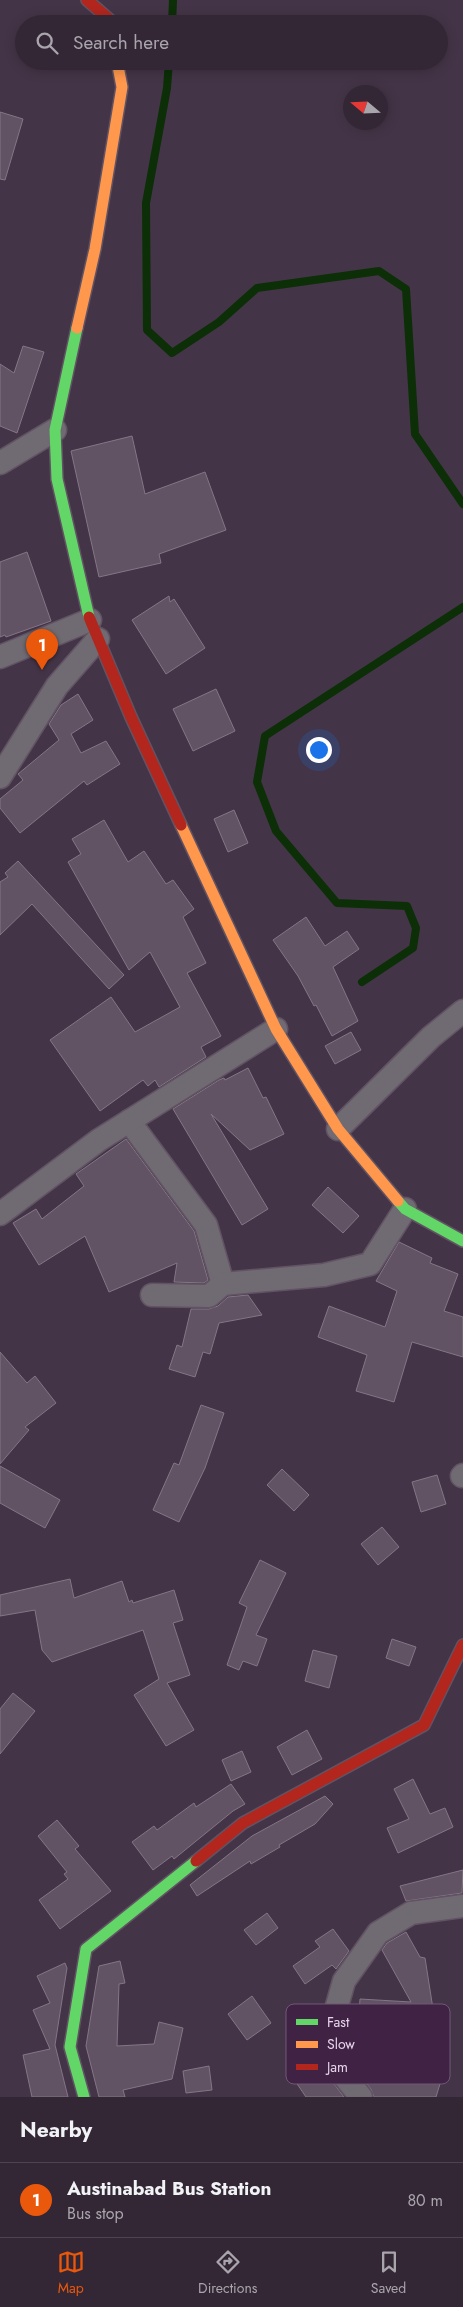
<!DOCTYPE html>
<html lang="en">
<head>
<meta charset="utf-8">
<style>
	:root { --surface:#332735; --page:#3b2f3d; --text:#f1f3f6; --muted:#a9a5ad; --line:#4e4450; --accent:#ea580c }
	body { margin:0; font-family:Jost,sans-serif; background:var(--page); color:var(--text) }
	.compass { position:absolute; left:343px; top:85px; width:45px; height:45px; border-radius:50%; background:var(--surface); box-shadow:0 2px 12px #0003; rotate:289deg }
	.you { position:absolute; left:318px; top:749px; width:18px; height:18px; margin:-12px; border:4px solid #fff; border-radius:50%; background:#1a73e8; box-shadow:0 0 0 8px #1a73e833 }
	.badge { display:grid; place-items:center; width:32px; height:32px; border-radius:50%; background:var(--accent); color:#fff; font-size:16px; font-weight:700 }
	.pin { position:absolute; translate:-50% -41px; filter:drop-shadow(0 1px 2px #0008) }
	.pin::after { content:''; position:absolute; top:26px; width:18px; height:15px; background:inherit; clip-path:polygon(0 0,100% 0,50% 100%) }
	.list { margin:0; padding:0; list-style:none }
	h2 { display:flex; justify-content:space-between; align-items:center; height:65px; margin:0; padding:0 20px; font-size:21px }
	h2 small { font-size:16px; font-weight:400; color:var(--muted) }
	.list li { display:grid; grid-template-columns:32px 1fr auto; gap:15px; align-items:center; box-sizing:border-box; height:75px; padding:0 20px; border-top:1px solid var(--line) }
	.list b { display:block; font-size:19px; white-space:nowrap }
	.list p { margin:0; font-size:16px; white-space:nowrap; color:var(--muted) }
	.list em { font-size:16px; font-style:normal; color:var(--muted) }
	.icon { flex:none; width:28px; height:28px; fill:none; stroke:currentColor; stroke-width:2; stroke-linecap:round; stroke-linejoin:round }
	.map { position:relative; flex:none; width:463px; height:2097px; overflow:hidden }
	.search { position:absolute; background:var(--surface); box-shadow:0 2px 12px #0003; left:15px; right:15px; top:15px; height:55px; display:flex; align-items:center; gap:12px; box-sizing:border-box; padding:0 18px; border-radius:28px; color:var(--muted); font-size:19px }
	.sheet { height:140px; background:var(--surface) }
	nav { display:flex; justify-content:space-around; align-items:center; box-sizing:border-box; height:70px; border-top:1px solid var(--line); background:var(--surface); font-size:14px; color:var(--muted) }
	nav a { display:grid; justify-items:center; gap:2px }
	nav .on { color:var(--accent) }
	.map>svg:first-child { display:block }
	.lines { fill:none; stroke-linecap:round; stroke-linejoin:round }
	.stream { stroke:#0c2f07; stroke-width:8 }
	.building { fill:#615363; stroke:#847686 }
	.street-casing { stroke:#615363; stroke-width:25 }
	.fast-casing { stroke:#615363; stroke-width:14 }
	.slow-casing { stroke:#615363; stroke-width:14 }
	.jam-casing { stroke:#615363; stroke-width:14 }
	.street { stroke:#706a72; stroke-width:22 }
	.fast { stroke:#63d668; stroke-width:11 }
	.slow { stroke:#ff974d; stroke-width:11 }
	.jam { stroke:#b3261e; stroke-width:11 }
	.key { fill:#3f2244; stroke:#715876; stroke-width:1 }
	.key-label { font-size:14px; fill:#e7d5eb }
</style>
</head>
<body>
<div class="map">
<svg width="463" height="2097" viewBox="0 0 463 2097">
	<rect width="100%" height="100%" fill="#443447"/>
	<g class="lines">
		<g class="stream">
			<polyline points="172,24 173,0"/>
			<polyline points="169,61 167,88 146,203 147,330 172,353 219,322 257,288 379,271 406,289 415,434 463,504"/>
			<polyline points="362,982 413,948 416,928 407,906 337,903 276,831 257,782 265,736 463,607"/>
		</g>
	</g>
	<g class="building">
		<polygon points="0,112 23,119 5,180 0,179"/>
		<polygon points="23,346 44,352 17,433 0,426 0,364 14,373"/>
		<polygon points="132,436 145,494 205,472 226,530 159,554 161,563 99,577 71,451"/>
		<polygon points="27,552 51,621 6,637 5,635 0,637 0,562"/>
		<polygon points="169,596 170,602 174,599 205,648 166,674 132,620"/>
		<polygon points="216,689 235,731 193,751 173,709"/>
		<polygon points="78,694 93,720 71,734 81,753 106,741 120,764 87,785 84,781 20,833 0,808 0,799 23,780 18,774 59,740 49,724 61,705"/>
		<polygon points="234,810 248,843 228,852 214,819"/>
		<polygon points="104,820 128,862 144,851 166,884 173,880 194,909 183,917 206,963 187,973 221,1036 201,1047 206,1057 159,1087 155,1080 148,1086 143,1080 100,1111 50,1040 111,997 135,1032 180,1007 150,952 129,970 68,862 81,854 72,839"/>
		<polygon points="18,861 124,975 109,989 32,904 0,935 0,882 8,877 5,873"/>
		<polygon points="306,917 325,946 347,931 359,949 333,967 358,1021 332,1036 316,1005 314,1006 298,976 273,940"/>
		<polygon points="351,1032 361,1050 335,1064 325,1046"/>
		<polygon points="248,1068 263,1098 266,1097 284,1134 250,1150 211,1114 268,1209 242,1225 173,1109 219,1080 224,1078 225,1080"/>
		<polygon points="126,1139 194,1231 208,1280 204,1283 174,1282 177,1263 109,1292 85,1236 39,1265 13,1223 36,1209 42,1219 84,1186 76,1174"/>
		<polygon points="328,1187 359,1216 343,1233 312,1205"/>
		<polygon points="399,1242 432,1258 430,1263 458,1274 444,1311 463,1317 463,1357 412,1342 394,1402 356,1391 367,1355 318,1337 329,1306 385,1327 397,1291 376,1281"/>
		<polygon points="248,1295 262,1315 219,1323 210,1354 203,1352 195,1377 169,1369 177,1345 182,1347 191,1309 209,1309 218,1306 228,1297"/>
		<polygon points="0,1352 27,1383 35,1376 56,1403 25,1427 29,1430 0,1464"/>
		<polygon points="201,1405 224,1413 205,1468 179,1522 153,1510 174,1463 179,1465"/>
		<polygon points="0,1466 60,1500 45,1528 0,1503"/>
		<polygon points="282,1469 309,1495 294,1511 267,1485"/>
		<polygon points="437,1475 446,1504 421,1512 412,1482"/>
		<polygon points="382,1527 399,1547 378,1565 361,1544"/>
		<polygon points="260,1560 286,1573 256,1635 267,1639 257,1666 243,1661 239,1670 227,1665 247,1607 239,1603"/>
		<polygon points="70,1579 74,1598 122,1581 129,1602 132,1600 133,1603 174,1590 183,1620 173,1623 190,1675 167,1683 194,1730 166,1746 134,1695 159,1679 143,1630 52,1662 42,1650 35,1610 0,1616 0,1595"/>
		<polygon points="392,1639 416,1647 409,1666 386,1658"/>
		<polygon points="313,1650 337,1656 329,1688 305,1681"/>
		<polygon points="13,1693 35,1711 0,1754 0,1709"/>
		<polygon points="307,1730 322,1759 292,1775 277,1747"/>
		<polygon points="242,1751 251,1772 231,1781 222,1760"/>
		<polygon points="413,1779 430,1814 445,1808 453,1827 398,1853 387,1828 409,1819 394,1789"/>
		<polygon points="231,1784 245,1804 233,1811 174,1859 172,1856 153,1870 132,1842 154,1826 157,1830 194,1803 196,1807"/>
		<polygon points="325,1796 333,1804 315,1824 279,1845 280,1847 251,1864 250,1861 197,1896 190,1885 252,1836"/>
		<polygon points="57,1820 79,1846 75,1849 111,1891 60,1929 39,1900 68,1879 64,1874 67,1872 38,1836"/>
		<polygon points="463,1870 462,1893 406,1901 400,1886"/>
		<polygon points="267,1913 278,1928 256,1945 244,1930"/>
		<polygon points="333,1929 349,1951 336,1969 332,1965 305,1984 293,1966 320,1947 315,1941"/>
		<polygon points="406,1932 420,1957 425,1958 433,2009 420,2011 420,2056 446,2064 436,2097 374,2097 371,2089 355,2069 349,2053 352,2042 357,2044 360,1999 411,2002 382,1950 387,1943"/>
		<polygon points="120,1961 125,1983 119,1984 117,2046 154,2044 159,2022 183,2028 172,2079 123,2090 125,2097 99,2097 86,2046 99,1966"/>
		<polygon points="65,1963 67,1968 55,2045 68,2097 32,2097 23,2055 50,2049 33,2010 50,2003 37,1976"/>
		<polygon points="252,1996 271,2023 247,2040 228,2014"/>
		<polygon points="320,2050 331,2080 344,2097 306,2097 289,2072"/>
		<polygon points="209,2066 212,2090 186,2093 183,2071"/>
	</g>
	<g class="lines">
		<defs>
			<g id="street">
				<polyline points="0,463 55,430"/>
				<polyline points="0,657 90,620"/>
				<polyline points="0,777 57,686 98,639"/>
				<polyline points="129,1121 206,1225 223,1284"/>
				<polyline points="338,1129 431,1037 463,1011"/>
				<polyline points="0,1214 99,1140 276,1029"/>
				<polyline points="152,1295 209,1296 223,1284 324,1275 370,1264 405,1209"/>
				<polyline points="462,1476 463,1475"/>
				<polyline points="361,2097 343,2075 329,2034 344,1981 378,1933 411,1913 463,1906"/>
			</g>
			<g id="fast">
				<polyline points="77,328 55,430 57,479 89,617"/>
				<polyline points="398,1201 405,1209 463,1241"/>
				<polyline points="84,2097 70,2047 86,1949 196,1861"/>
			</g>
			<g id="slow">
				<polyline points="77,328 95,249 122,87 117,61"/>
				<polyline points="181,825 276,1029 338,1129 398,1201"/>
			</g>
			<g id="jam">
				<polyline points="87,0 110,20 111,24"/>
				<polyline points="89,617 131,717 181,825"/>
				<polyline points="196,1861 243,1823 424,1725 463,1645"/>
			</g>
		</defs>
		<use href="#street" class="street-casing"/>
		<use href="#fast" class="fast-casing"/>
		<use href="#slow" class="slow-casing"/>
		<use href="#jam" class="jam-casing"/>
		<use href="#street" class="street"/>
		<use href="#fast" class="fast"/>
		<use href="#slow" class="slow"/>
		<use href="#jam" class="jam"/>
	</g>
	<rect x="286" y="2004" width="164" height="80" rx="8" class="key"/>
	<rect x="296" y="2019" width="22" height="6" fill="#63d668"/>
	<rect x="296" y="2041" width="22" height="7" fill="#ff974d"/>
	<rect x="296" y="2064" width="22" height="6" fill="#b3261e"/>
	<g class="key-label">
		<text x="327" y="2027">Fast</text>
		<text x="327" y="2049">Slow</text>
		<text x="327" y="2072">Jam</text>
	</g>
</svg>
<svg class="compass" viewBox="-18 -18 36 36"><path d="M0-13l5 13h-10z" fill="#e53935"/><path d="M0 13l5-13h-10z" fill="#a9a5ad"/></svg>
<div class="you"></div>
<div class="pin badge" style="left:42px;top:670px">1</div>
<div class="search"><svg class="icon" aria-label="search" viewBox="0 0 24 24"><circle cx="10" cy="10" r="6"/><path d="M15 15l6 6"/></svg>Search here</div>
</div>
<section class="sheet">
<h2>Nearby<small></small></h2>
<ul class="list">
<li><span class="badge">1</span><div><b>Austinabad Bus Station</b><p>Bus stop</p></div><em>80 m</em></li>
</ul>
</section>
<nav>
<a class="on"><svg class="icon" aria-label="map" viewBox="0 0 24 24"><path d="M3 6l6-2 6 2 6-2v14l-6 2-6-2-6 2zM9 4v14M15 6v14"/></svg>Map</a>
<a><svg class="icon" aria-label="directions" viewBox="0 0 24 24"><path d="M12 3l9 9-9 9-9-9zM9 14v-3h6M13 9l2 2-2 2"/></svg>Directions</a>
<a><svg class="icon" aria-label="saved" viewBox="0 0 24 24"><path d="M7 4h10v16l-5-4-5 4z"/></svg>Saved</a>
</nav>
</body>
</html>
